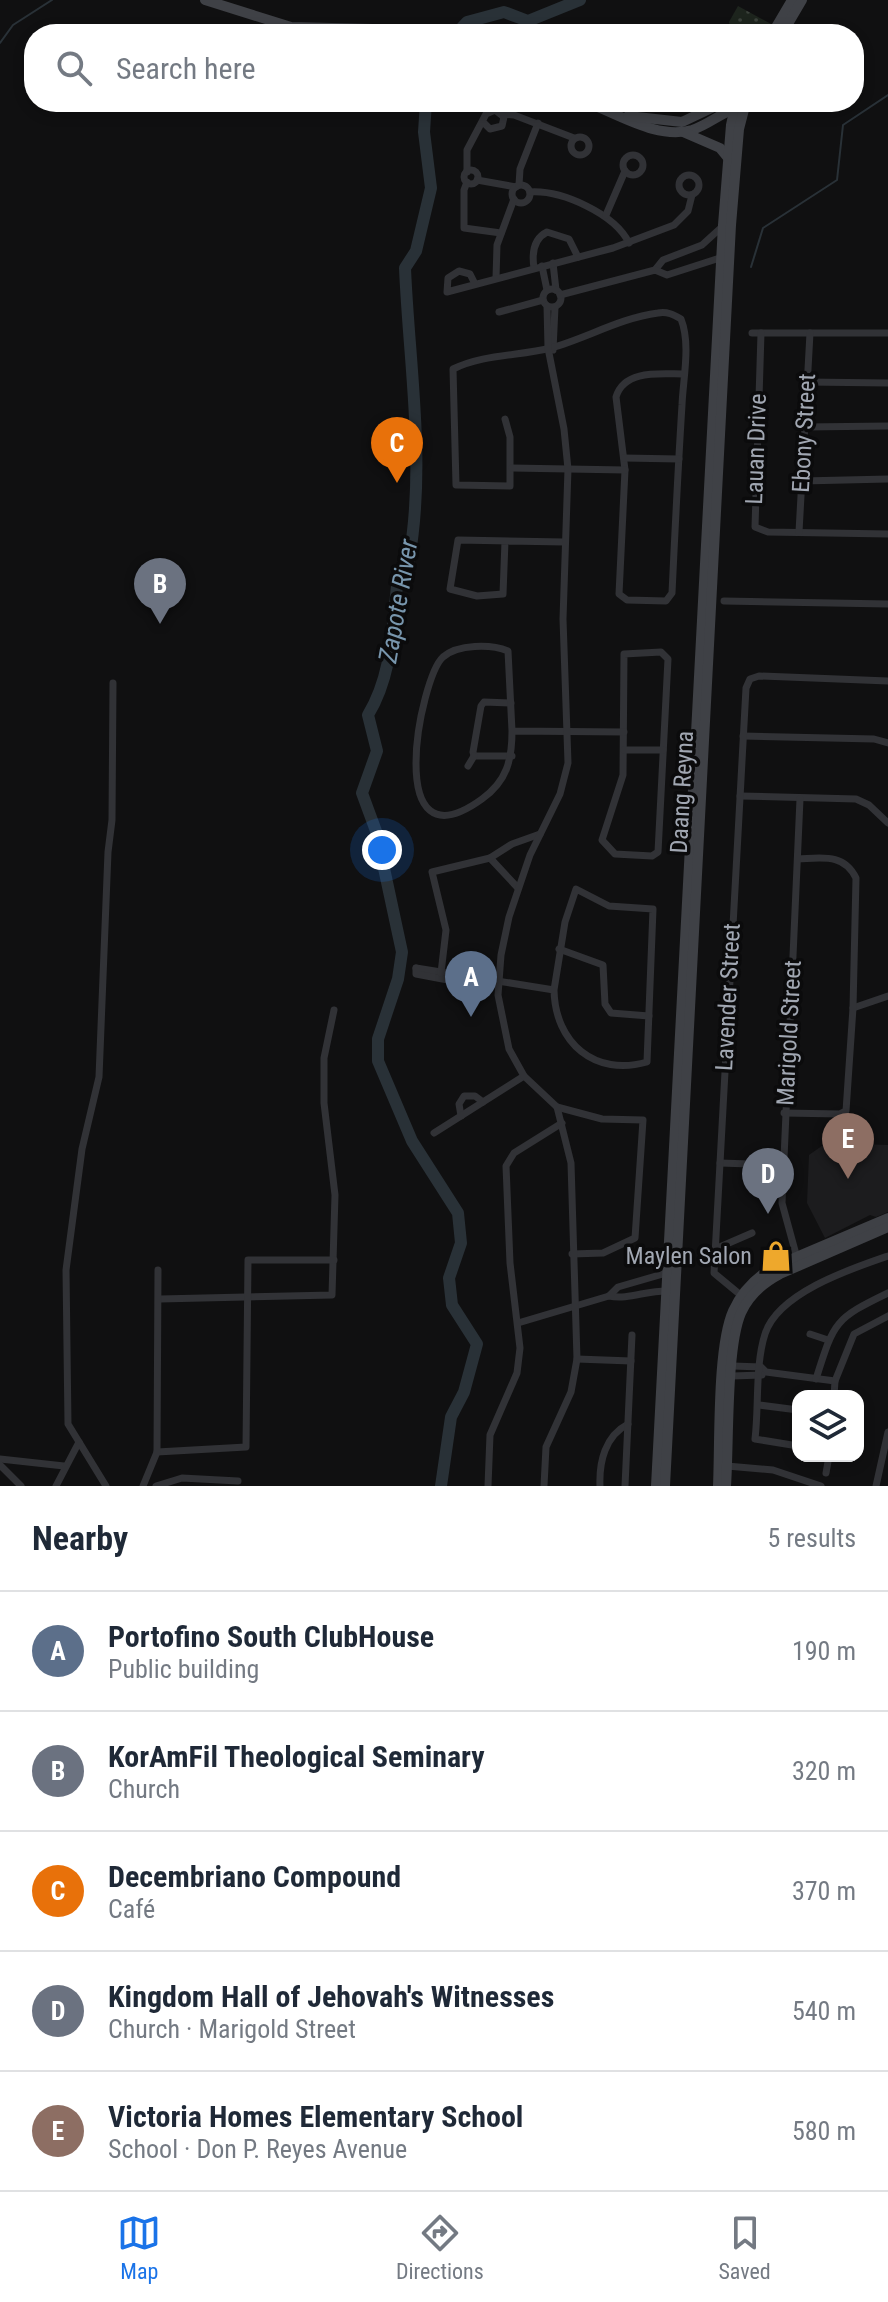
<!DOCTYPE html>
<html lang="en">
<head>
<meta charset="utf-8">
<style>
	:root { --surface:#fff; --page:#f2f2f3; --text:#1f2937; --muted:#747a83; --line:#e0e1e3; --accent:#1a73e8 }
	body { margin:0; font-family:"Roboto Condensed",sans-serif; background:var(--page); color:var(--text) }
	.controls { position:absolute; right:24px; bottom:24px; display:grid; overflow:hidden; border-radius:16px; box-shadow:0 4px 12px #0003 }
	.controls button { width:72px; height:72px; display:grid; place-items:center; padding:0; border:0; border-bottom:2px solid var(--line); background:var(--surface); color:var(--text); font:40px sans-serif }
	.you { position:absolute; left:382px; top:850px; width:28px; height:28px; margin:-20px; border:6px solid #fff; border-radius:50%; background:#1a73e8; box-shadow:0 0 0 12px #1a73e833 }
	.badge { display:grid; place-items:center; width:52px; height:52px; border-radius:50%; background:var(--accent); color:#fff; font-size:26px; font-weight:700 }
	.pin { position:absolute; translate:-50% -66px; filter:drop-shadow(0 2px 4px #0008) }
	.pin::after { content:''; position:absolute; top:42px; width:28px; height:24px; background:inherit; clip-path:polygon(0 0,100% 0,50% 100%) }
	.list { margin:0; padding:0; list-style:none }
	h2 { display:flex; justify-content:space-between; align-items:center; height:104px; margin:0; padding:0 32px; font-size:34px }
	h2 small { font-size:26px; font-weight:400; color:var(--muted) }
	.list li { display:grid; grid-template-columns:52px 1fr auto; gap:24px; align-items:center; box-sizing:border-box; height:120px; padding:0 32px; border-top:2px solid var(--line) }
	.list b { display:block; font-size:30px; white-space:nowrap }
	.list p { margin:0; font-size:26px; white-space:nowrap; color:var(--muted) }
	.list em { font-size:26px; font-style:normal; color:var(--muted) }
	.icon { flex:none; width:44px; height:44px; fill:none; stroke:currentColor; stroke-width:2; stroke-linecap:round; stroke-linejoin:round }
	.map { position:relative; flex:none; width:888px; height:1486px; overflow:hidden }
	.search { position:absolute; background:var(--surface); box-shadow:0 4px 12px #0003; left:24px; right:24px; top:24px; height:88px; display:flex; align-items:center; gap:20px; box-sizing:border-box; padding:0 28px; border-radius:32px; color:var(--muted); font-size:30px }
	.sheet { height:704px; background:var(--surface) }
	nav { display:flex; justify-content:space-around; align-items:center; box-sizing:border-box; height:112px; border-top:2px solid var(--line); background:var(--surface); font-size:22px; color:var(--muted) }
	nav a { display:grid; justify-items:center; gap:4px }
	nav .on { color:var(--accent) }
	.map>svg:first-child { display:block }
	.built { fill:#1c1c1e }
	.grass { fill:url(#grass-dots) }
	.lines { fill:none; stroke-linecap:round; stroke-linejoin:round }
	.stream { stroke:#293137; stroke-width:2 }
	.river { stroke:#293137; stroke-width:12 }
	.street { stroke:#313236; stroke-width:7 }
	.secondary { stroke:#3f4146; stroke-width:10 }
	.labels { text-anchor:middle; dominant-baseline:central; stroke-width:7; stroke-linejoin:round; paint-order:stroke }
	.street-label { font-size:24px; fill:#a1a7b2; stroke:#0b0b0c }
	.poi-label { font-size:24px; fill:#a1a7b2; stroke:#0b0b0c; text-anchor:end }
	.water-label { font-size:26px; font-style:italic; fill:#7896ad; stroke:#0b0b0c }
</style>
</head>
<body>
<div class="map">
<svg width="888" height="1486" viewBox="0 0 888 1486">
	<defs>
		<pattern id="grass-dots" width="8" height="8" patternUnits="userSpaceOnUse" patternTransform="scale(2)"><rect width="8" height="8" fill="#1d241d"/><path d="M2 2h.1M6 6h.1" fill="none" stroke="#3b413b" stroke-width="1.8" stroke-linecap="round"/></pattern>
	</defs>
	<rect width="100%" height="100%" fill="#101011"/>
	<polygon class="built" points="826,1143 888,1145 888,1212 876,1217 870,1215 825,1238 807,1203 809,1155"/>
	<polygon class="grass" points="738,6 771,24 765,34 731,34 729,22"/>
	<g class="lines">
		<g class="stream">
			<polyline points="0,43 13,25 52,0"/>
			<polyline points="751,267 763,228 837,180 843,125 888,95"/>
		</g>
		<g class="river">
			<polyline points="456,34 467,22 504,12 528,21 580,0"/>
			<path d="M426,102l-2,30 7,56 -15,63 -11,17c4,96 21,195 4,291 -1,10 -11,16 -12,27 -5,45 -5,89 -29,129l9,36 -15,42 14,38 26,121 -4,27 -20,60v22l34,80 46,72 3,30 -12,35 3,27 25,39 -13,48 -13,25 -10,69"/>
		</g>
		<g class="street">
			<polyline points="502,114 514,115 574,138"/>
			<circle cx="580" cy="146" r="9"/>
			<circle cx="633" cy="165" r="10"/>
			<circle cx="471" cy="177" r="7"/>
			<polyline points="467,172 467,150 486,114 495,110 504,117 502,126 490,129 484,123"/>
			<circle cx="689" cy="185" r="10"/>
			<polyline points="477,180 516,187"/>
			<polyline points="467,182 464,190 464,228 501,233"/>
			<circle cx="521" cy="194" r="9"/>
			<polyline points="519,185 520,169 538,123"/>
			<path d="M530,192c32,-2 85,22 99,51"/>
			<polyline points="606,215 625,171"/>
			<polyline points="553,263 556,290"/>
			<polyline points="542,266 547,290"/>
			<path d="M534,268c-2,-13 -1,-29 13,-36l22,7 9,18"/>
			<polyline points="655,270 663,260 702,245 724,225"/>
			<polyline points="496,278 497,245 514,199"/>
			<polyline points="475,284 470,274 459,271 448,278 447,292 613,248 674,225 688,211 692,195"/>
			<circle cx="552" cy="298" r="9"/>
			<polyline points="560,295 655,270 667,275 723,257"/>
			<polyline points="499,312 543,300"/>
			<polyline points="752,333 888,333"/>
			<polyline points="761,333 755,527 768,532 888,534"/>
			<polyline points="553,350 555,307"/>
			<polyline points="807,382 888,383"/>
			<path d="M505,419l5,18v49l-54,-1 -3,-116c30,-15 66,-13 98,-21 36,-10 69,-30 107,-35 9,-2 16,2 23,6 10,25 2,60 1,86 -4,63 -7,125 -10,188l-6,8 -39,-1 -8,-6 6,-124 -9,-73c8,-28 45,-23 67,-23"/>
			<polyline points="805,427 888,426"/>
			<polyline points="624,458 679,459"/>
			<polyline points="512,468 625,470"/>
			<polyline points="802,481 888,479"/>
			<polyline points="799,532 810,333"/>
			<polyline points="505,541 503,594 477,596 450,589 458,540 564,542"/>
			<polyline points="724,601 888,604"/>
			<polygon points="661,652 668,659 658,852 652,856 615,854 602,840 623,775 624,654"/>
			<polyline points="511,703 484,702 481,706 473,752 474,756 512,756"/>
			<path d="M512,731l-4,-80c-17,-7 -50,-7 -65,6 -23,21 -62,215 39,142 25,-18 30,-39 30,-68l112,1"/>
			<polyline points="743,736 874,739 888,743"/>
			<polyline points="624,750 663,750"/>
			<polyline points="468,766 474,756"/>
			<polyline points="740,796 856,799 869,805 888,823"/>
			<polyline points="490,858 518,888"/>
			<polyline points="559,949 603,965 605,1004 611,1013 649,1016"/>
			<path d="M416,968l138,22 11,-68 11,-33 33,17 44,3 -6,153c-52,15 -92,-19 -93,-72"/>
			<polyline points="416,968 416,974 469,984 473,979"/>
			<polyline points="441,973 446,930 432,872 490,858 512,844 540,834"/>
			<polyline points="853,1008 888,996"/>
			<polyline points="557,1107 602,1119 643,1120 635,1238 603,1253 572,1254"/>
			<path d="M784,1113l56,1 6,-3 7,-103 3,-130c-12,-25 -34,-20 -58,-19"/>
			<polyline points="461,1116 459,1104 464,1096 475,1096 483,1102"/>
			<polyline points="434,1133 524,1076"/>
			<polyline points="720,1163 783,1165"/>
			<polyline points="715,1249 752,1233"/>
			<polyline points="797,1258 782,1203 800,799"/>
			<path d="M609,1296c20,4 38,-6 60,-5"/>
			<polyline points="743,1297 714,1273 746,688 750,679 759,676 888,681"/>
			<polyline points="160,1299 332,1295 335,1195 324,1103 324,1058 334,1010"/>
			<polyline points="518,1323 609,1296 618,1287 670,1272"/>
			<polyline points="810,1334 828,1340"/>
			<polyline points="577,1359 631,1361"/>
			<polyline points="733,1366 761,1367 766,1372 835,1381"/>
			<polyline points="732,1376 762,1375"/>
			<path d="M816,1379c18,-57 18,-60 72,-86"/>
			<polyline points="834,1396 835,1381 854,1334 888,1316"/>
			<polyline points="759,1405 798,1410"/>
			<path d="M798,1446l-43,-7c4,-33 0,-74 10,-105 13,-41 85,-65 123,-78"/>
			<polyline points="157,1452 246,1447 248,1260 334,1260"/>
			<polyline points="0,1459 64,1466"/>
			<polyline points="0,1465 21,1486"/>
			<polyline points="727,1466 773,1470 821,1486"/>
			<polyline points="826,1473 829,1456"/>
			<polyline points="56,1486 79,1442"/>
			<polyline points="106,1486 68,1424 66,1270 82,1149 99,1077 108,852 112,820 113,683"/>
			<polyline points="143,1486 157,1452 158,1270"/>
			<polyline points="156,1486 182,1478 238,1481"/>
			<polyline points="488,1486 490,1435 517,1373 520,1348 510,1263 506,1166 514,1153 562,1123"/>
			<polyline points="544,1486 546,1447 571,1392 577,1359 571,1163 557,1107 524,1076 509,1049 498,995 501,955 509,917 530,855 560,794 568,763 563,619 568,469 564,429 548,348 547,306"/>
			<path d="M600,1486c-1,-24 5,-50 28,-62"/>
			<polyline points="625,1486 632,1335"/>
			<polyline points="876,1486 888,1432"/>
		</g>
		<g class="secondary">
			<polyline points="205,0 291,27 373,29 399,34"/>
			<polyline points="772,34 792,0"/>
			<polyline points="782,34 802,0"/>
			<path d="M585,102c33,11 71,38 107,28 16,-5 29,-17 44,-22"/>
			<polyline points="628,116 682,122 724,102"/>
			<polyline points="683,132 720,148 729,159"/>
			<polyline points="656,1486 723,225 731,125 736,102"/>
			<polyline points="665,1486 731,225 739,129 746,102"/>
			<path d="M718,1486c2,-44 -1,-139 15,-175 9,-20 23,-34 42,-45l113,-48"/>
			<path d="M726,1486c3,-42 0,-138 15,-173 8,-18 22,-30 39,-39l108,-47"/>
		</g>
	</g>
	<defs>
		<symbol id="shop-bare" viewBox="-9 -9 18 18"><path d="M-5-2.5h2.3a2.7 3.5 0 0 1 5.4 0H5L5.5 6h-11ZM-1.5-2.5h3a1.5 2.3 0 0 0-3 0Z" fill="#eea82c" stroke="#0b0b0c" stroke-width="2.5" paint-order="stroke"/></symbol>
	</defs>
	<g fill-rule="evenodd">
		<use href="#shop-bare" x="754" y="1234" width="44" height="44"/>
	</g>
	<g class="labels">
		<g class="street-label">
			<text transform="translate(804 433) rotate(-87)">Ebony Street</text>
			<text transform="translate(756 449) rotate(-88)">Lauan Drive</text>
			<text transform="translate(682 792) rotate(-87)">Daang Reyna</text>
			<text transform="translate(728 997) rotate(-87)">Lavender Street</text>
			<text transform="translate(789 1033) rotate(-87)">Marigold Street</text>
		</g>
		<g class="poi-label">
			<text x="752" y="1256">Maylen Salon</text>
		</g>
		<g class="water-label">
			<text transform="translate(398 601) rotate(-80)">Zapote River</text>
		</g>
	</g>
</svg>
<div class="controls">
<button><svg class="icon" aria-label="layers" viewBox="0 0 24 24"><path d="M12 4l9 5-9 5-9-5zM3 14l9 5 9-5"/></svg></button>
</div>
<div class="you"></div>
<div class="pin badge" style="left:471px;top:1017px;background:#5c6f8a">A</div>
<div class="pin badge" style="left:160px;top:624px;background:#6b7280">B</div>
<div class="pin badge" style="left:397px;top:483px;background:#e8710a">C</div>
<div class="pin badge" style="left:768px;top:1214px;background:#6b7280">D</div>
<div class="pin badge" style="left:848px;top:1179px;background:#8d6e63">E</div>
<div class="search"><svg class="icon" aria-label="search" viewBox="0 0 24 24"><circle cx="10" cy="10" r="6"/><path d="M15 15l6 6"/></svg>Search here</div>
</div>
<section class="sheet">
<h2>Nearby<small>5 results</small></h2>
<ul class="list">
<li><span class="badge" style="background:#5c6f8a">A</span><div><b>Portofino South ClubHouse</b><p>Public building</p></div><em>190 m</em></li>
<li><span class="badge" style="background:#6b7280">B</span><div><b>KorAmFil Theological Seminary</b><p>Church</p></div><em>320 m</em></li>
<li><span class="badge" style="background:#e8710a">C</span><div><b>Decembriano Compound</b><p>Café</p></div><em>370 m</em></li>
<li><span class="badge" style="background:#6b7280">D</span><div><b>Kingdom Hall of Jehovah's Witnesses</b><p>Church · Marigold Street</p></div><em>540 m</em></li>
<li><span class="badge" style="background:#8d6e63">E</span><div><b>Victoria Homes Elementary School</b><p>School · Don P. Reyes Avenue</p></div><em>580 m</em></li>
</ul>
</section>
<nav>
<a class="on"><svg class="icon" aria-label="map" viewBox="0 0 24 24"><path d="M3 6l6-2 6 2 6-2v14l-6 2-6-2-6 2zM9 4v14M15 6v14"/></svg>Map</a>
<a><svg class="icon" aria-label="directions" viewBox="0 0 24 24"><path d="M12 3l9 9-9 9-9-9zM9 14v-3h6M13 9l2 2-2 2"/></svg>Directions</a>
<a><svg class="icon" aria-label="saved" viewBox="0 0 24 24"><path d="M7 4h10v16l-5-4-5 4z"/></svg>Saved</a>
</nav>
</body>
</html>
